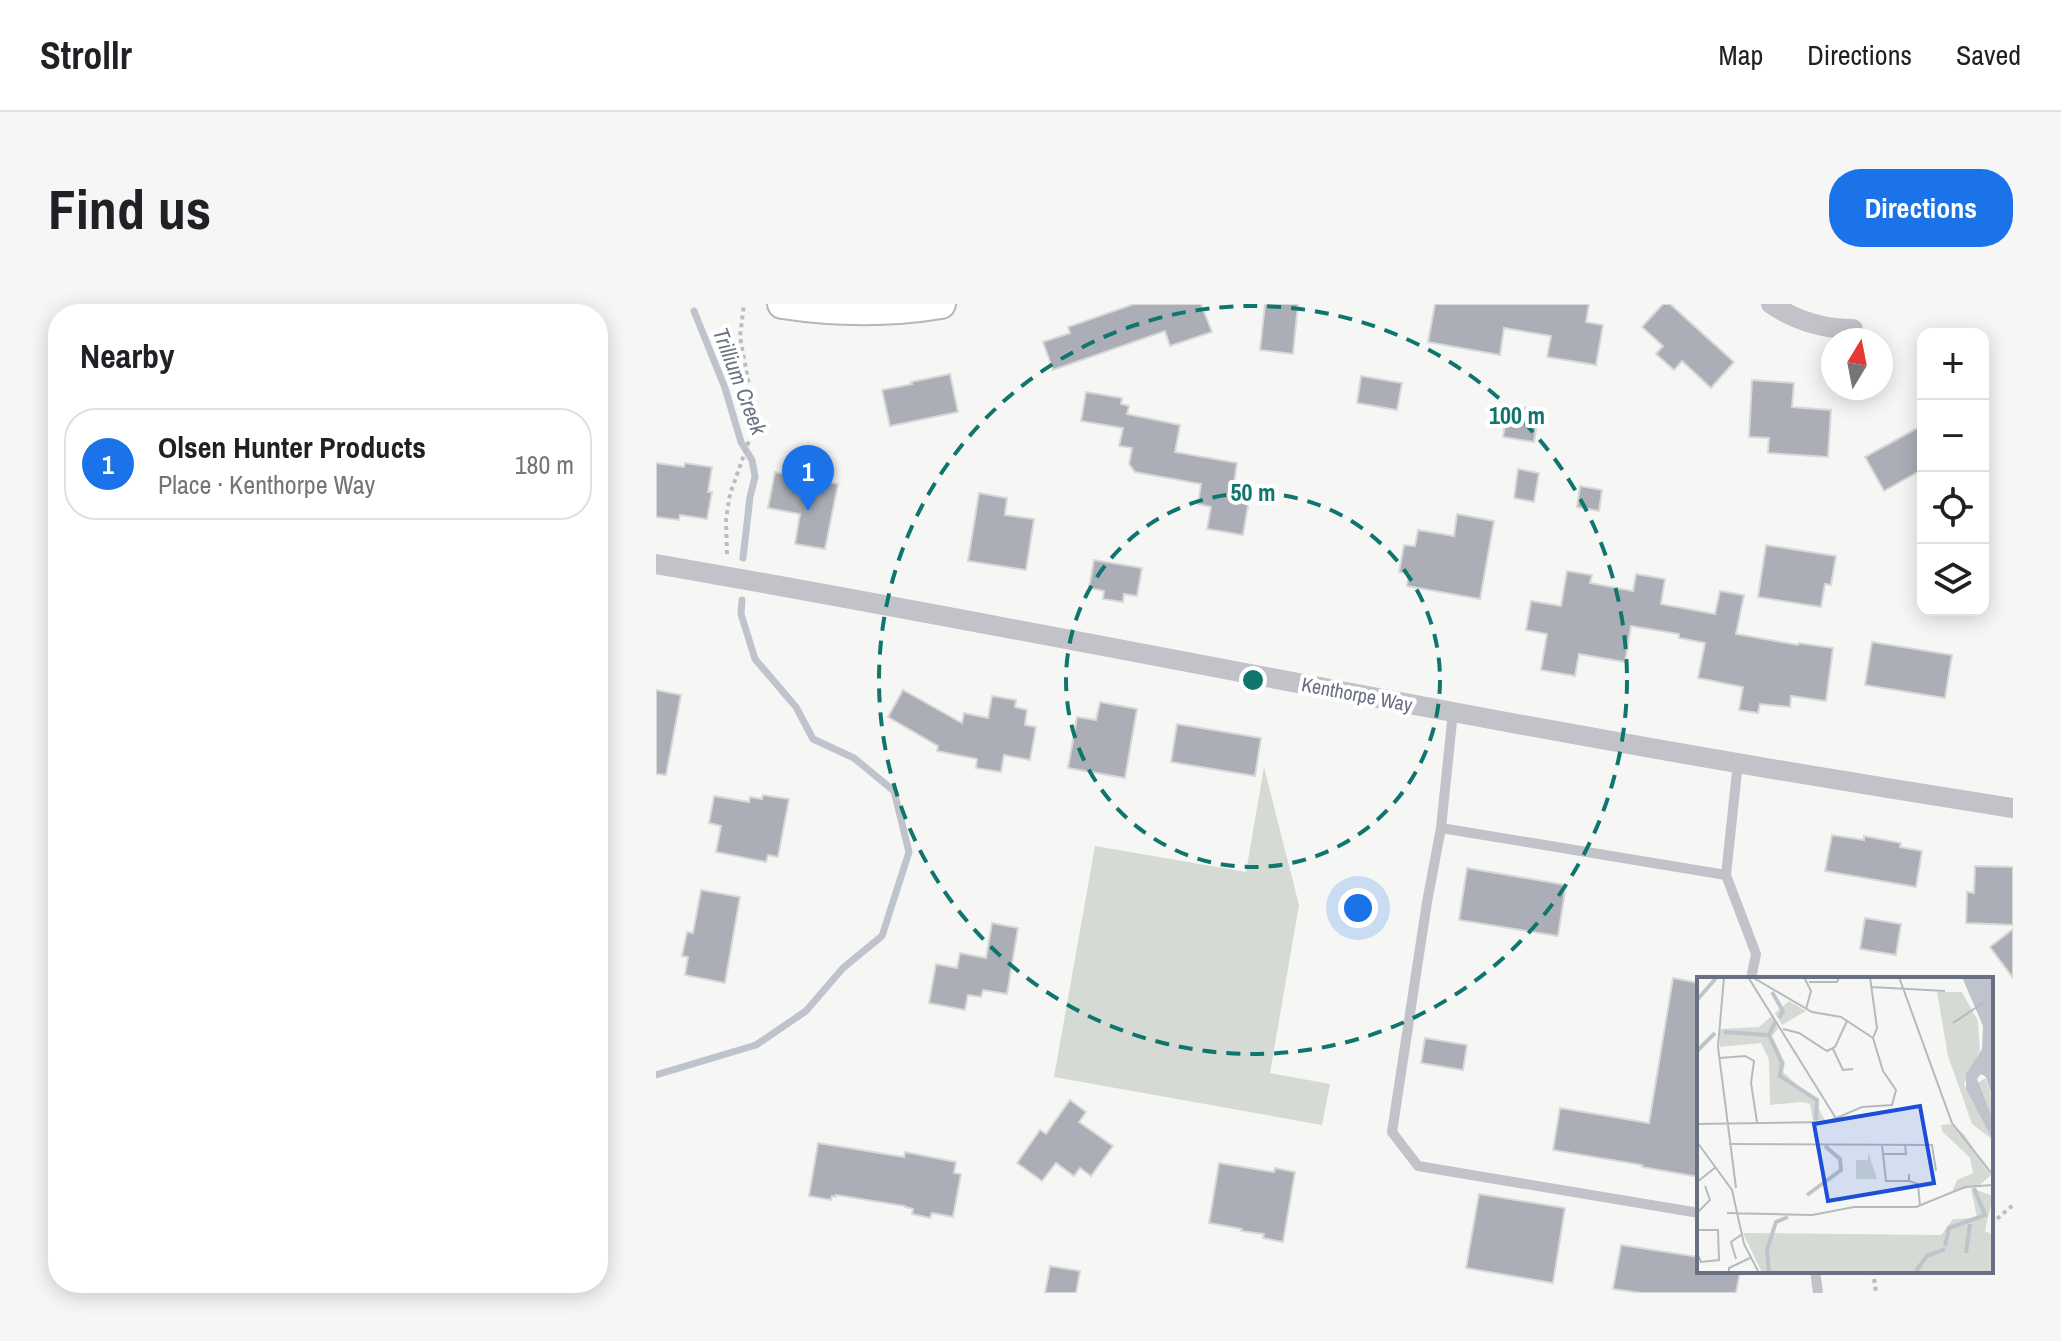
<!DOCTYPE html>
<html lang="en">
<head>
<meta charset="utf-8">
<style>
	:root { --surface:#fff; --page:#f6f6f6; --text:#202124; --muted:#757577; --line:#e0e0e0; --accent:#1a73e8 }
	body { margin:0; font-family:"Archivo Narrow",sans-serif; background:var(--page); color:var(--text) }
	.controls { position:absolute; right:24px; top:24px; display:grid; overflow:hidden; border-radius:16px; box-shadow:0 4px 20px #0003 }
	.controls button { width:72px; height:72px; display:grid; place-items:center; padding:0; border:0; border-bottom:2px solid var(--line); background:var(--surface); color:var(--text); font:40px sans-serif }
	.compass { position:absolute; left:1165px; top:24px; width:72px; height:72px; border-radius:50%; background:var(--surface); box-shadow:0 4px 20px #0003; rotate:10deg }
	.you { position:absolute; left:702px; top:604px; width:28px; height:28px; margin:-20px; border:6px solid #fff; border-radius:50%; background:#1a73e8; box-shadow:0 0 0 12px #1a73e833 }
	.badge { display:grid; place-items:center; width:52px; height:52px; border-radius:50%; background:var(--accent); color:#fff; font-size:26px; font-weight:700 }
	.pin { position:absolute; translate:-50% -66px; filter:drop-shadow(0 2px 4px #0008) }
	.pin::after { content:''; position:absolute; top:42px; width:28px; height:24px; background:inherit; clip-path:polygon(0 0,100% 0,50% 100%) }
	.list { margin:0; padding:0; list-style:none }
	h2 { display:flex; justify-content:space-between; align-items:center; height:104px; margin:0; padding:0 32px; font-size:34px }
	h2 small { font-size:26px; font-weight:400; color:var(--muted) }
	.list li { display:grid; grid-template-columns:52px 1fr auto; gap:24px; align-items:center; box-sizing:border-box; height:112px; margin:0 16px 16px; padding:0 16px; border:2px solid var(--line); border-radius:32px }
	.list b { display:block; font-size:30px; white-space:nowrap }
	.list p { margin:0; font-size:26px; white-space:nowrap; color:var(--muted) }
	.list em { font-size:26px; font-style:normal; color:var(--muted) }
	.icon { flex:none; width:44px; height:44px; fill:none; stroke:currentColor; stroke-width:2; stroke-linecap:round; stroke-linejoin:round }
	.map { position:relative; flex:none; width:1357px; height:989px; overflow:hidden; border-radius:32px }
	header { display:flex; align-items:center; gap:48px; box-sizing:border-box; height:112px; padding:0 40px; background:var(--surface); border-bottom:2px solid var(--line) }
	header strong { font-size:38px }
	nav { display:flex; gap:44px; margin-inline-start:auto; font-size:28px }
	.intro { display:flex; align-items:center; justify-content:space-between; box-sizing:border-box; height:192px; padding:0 48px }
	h1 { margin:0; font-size:56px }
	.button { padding:20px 36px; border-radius:32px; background:var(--accent); color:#fff; font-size:28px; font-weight:700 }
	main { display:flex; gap:48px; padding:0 48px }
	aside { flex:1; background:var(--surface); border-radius:32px; box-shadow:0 4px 20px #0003 }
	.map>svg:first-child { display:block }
	.green { fill:#d5dbd4 }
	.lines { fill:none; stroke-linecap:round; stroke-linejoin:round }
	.stream { stroke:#bfc3cb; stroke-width:7 }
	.building { fill:#abaeb6; stroke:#d8d9d7; stroke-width:2 }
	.secondary-casing { stroke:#b4b6bc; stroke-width:32 }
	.path { stroke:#bbbcc0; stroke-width:4; stroke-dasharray:4 4; stroke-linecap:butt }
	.lane { stroke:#c1c3c8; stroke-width:10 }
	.street { stroke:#c1c3c8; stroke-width:20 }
	.secondary { stroke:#fff; stroke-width:28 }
	.ring { fill:none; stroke:#0f766e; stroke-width:4; stroke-dasharray:14 10 }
	.labels { text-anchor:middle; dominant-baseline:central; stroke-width:8; stroke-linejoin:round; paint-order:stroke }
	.street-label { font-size:20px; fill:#6a6f82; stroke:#fff }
	.water-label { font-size:22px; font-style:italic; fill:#6b7485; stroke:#fff }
	.inset-river { fill:none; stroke:#bfc3cb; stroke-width:4 }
	.inset-road { fill:none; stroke:#b6b9c0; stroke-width:2 }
	.view { fill:#1d4ed8; fill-opacity:0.15; stroke:#1d4ed8; stroke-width:4 }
	.inset-edge { fill:none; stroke:#6a6f82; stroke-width:4 }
	.centre { fill:#0f766e; stroke:#fff; stroke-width:4 }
	.ring-label { font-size:24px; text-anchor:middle; font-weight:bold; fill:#0f766e; stroke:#fff; stroke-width:8; stroke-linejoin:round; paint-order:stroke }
</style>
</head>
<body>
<header>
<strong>Strollr</strong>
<nav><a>Map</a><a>Directions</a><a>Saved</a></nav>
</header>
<div class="intro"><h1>Find us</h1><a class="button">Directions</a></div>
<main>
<aside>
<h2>Nearby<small></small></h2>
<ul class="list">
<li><span class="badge">1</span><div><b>Olsen Hunter Products</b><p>Place · Kenthorpe Way</p></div><em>180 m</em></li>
</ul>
</aside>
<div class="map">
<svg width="1357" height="989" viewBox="0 0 1357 989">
	<rect width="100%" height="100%" fill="#f6f7f5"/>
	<polygon class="green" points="608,463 643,601 614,769 674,780 666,821 398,773 439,542 590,568"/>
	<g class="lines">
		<g class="stream">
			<polyline points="38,7 69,84 85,138 96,156 99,173 94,193 87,254"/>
			<polyline points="0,771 100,741 150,707 187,664 226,632 253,548 238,487 198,454 157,435 140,403 99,355 85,310 86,296"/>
		</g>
	</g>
	<g class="building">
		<polygon points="478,0 545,0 556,28 514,42 509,27 397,66 387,38 414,29 412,23"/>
		<polygon points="609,0 642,0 637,50 604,46"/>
		<polygon points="779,0 933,0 930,18 947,21 940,61 891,53 895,32 848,24 844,51 772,38"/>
		<polygon points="1007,0 1014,0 1078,58 1055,84 1026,57 1018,66 1000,50 1007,42 986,23"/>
		<polygon points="294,70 302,108 234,122 226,86 256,80 255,78"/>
		<polygon points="705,72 746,79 741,106 701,99"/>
		<polygon points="1096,76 1138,79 1136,103 1175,106 1172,153 1112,149 1113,134 1093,133"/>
		<polygon points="430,88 466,94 465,100 473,102 471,110 524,121 519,148 581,159 577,187 594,190 587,231 551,225 555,203 542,200 545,180 479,168 473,160 476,144 463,142 467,124 425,117"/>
		<polygon points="852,101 883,106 878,138 847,133"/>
		<polygon points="1267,121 1267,165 1228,187 1209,153"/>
		<polygon points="0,159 28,163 29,159 56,163 52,188 56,188 51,215 24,211 23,216 0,213"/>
		<polygon points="862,165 883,169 878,198 858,194"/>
		<polygon points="119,168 182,180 169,245 139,240 144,210 112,204"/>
		<polygon points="924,182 946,186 943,207 921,203"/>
		<polygon points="323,189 351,194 349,211 378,215 370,266 312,257"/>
		<polygon points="801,210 838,217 824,295 751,282 753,270 743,268 748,241 759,242 762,226 798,232"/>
		<polygon points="1110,241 1180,252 1175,281 1169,280 1165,303 1102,293"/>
		<polygon points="438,256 486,264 481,292 468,290 467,298 447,295 448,287 433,284"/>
		<polygon points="911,267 936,271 934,279 977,287 980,270 1009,275 1005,300 1059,310 1064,287 1088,291 1080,330 1142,341 1143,339 1177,344 1170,397 1135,392 1134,403 1104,400 1102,409 1083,406 1087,383 1042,374 1049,339 1023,334 1023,330 975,322 969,358 923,350 919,372 885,366 891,330 870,326 875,297 905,302"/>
		<polygon points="1216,338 1296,351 1289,394 1209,381"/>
		<polygon points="0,386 25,391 10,471 0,470"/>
		<polygon points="247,386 306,419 308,409 332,414 336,392 360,396 359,403 371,406 369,421 380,423 374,456 348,451 345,468 320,464 321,455 281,447 282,442 232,413"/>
		<polygon points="444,398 481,405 469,474 412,464 421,413 440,416"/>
		<polygon points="521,420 605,434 599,472 515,458"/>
		<polygon points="107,491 133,495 122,553 112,551 110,558 60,548 65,522 53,519 58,492 93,498 94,493 106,495"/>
		<polygon points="1176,531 1208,536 1208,532 1245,539 1244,543 1266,547 1260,583 1169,567"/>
		<polygon points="1319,562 1357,563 1357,621 1310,619 1311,588 1318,589"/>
		<polygon points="811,564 910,581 902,632 803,616"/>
		<polygon points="45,586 84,593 69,679 29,671 32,653 26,652 31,628 37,629"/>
		<polygon points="1209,614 1245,620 1240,651 1204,645"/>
		<polygon points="336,619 362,624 351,690 327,686 325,693 312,691 309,706 273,699 280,660 301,664 304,649 330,654"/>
		<polygon points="1357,625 1357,674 1334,643"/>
		<polygon points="1017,674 1043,679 1043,873 986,863 986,861 897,846 904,804 993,819"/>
		<polygon points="769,734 811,741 807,766 765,759"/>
		<polygon points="414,796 430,808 423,818 457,842 435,872 424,864 418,872 400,859 386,877 361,859 384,826 390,830"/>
		<polygon points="162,839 248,853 249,848 300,858 298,869 305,870 297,913 276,909 274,914 256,910 257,905 249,903 249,902 180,891 180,893 176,892 175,896 153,892"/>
		<polygon points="563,859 618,868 619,864 639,868 627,938 607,934 608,930 585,927 586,925 553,919"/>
		<polygon points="823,890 909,904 897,979 810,964"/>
		<polygon points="965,941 1043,953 1043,967 1084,967 1080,989 985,989 957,985"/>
		<polygon points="394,962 424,967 420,989 389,989"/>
	</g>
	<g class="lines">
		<defs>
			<path id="secondary" d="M126,0c53,8 105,9 159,0"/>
		</defs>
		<use href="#secondary" class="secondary-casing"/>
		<g class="path">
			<polyline points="71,250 70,215 74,190 95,131 97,102 84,33 88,0"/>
			<polyline points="1335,920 1357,901"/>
			<polyline points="1217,967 1220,989"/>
		</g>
		<g class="lane">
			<polyline points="797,408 785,524 1070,571 1082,458"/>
			<polyline points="785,524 771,598 736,828 762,862 1043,909"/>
			<polyline points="1070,571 1100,650 1095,675"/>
			<polyline points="1159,967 1162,989"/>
		</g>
		<g class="street">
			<path d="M1115,0c24,16 53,25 82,25"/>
			<path d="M0,260c266,46 531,99 797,148 186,35 373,67 560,96"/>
		</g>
		<use href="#secondary" class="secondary"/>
	</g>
	<g class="ring">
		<circle cx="597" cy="376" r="187"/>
		<circle cx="597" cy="376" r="374"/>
	</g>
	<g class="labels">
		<g class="street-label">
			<text transform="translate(701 390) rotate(11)">Kenthorpe Way</text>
		</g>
		<g class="water-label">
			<text transform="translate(84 77) rotate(69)">Trillium Creek</text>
		</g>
	</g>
	<g transform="translate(1041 673)">
		<rect width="296" height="296" fill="#f6f7f5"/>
		<path d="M240,15h25l16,29 2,29 -16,34 2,5 20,-11 7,25v37l-21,-16 -24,-68zM92,24l17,10 -24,14 -7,-12zM76,38l5,14 -6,7 13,27 -2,9 31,28 11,20 -12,1 -3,-17 -8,-2 -32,3 -1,-45 -8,-17 -41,4v-18l39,-2zM254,147l13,10 27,41 -11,10 -28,7 5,-12 16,-7 -3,-15 -28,-27 -1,-6zM171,175l9,27h-21v-19h12zM274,211l22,8 -8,35 8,4v38h-231l-19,-40 198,2 12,-16 24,-1z" fill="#d5dbd4"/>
		<path d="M265,0h31v123l-7,-23 -5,-3 -4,5 16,41v20l-27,-51v-15l16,-25 1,-23z" fill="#bfc3cb"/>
		<path class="inset-river" d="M75,15l11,19 -4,7M0,23l20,-23M78,45l-6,13 13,28 -2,13 37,24 -1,20M27,55l43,3M0,74l18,-18M110,218l34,-25 -1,-11 -15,-13M248,269l4,-18 36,-13 -11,-27M269,276l4,-29M219,294l11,-15 18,-7M72,296l-2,-23 9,-28 12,-5"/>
		<path class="inset-road" d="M27,0l-6,70 18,141M51,0l89,143M55,0l60,35 29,5 32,21M107,0l7,14 -5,18M173,0l7,51 -4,10M202,0l53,146 41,52M112,5h28l2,-5M174,10l74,4M256,46l30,-20M86,52l16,4 28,18 8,-4 12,-26M136,72l10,21 10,-1M22,81l26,-2 9,5 -3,22 6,39M0,147l130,-2 35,-15 30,-2 4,-15 -13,-19 -10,-33M0,165l35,48 12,54 15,29M32,167l203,1 4,26M185,168l1,9h23l-1,-9M186,177l3,27h23v-7M212,204l9,3 2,22M0,205l19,-15M0,236l13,-13 -5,-14M30,236l85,2 42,-8h62l49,-20 28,-2M0,253h21l1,30 -18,2 -4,-9M39,282l-5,-17 10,-7M32,296v-5l21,-10"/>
		<path class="view" d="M223,129l14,77 -106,18 -14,-77z"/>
		<rect width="296" height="296" class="inset-edge"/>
	</g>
	<circle cx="597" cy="376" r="12" class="centre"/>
	<g class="ring-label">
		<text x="861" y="120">100 m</text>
		<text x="597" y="197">50 m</text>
	</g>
</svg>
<div class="controls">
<button>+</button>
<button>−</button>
<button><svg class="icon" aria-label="locate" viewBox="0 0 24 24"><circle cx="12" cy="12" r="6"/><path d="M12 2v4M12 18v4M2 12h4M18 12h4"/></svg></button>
<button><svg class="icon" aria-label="layers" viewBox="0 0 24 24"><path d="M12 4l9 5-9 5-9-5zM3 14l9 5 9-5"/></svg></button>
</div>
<svg class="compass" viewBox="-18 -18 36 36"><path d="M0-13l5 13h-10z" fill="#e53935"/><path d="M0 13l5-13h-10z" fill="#757577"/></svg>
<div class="you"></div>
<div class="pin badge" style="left:152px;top:207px">1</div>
</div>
</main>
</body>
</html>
